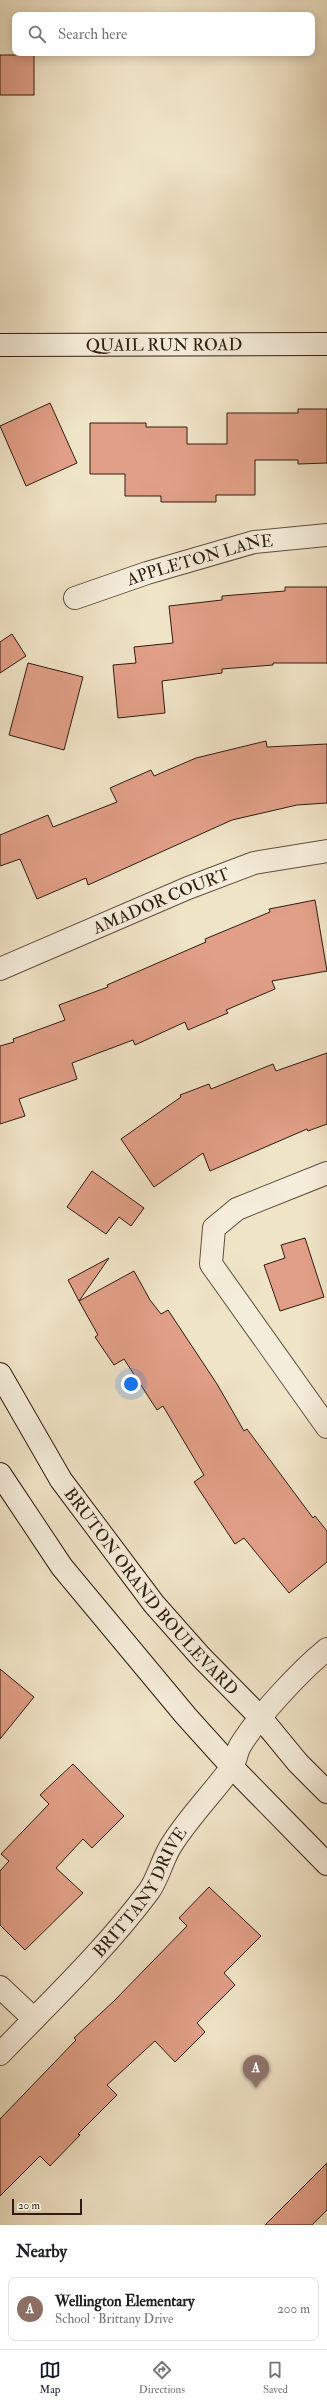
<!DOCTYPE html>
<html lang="en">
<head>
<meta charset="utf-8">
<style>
	:root { --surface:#fff; --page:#f2f2f2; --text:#202124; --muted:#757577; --line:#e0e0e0; --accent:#111827 }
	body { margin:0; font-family:"IM FELL Double Pica",serif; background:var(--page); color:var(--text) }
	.scale { position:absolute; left:12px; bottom:10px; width:70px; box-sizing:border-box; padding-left:4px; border:2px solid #301c10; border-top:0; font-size:11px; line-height:14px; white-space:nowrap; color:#301c10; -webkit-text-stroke:3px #f5eddb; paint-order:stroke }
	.you { position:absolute; left:131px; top:1384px; width:14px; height:14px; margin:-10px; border:3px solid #fff; border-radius:50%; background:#1a73e8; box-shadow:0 0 0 6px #1a73e833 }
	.badge { display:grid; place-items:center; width:26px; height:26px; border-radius:50%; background:var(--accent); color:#fff; font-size:13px; font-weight:700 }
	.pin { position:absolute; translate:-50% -33px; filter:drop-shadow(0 1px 2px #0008) }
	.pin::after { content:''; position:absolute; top:21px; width:14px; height:12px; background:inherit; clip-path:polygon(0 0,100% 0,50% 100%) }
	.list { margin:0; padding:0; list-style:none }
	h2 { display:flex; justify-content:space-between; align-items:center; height:52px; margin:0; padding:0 16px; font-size:17px }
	h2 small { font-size:13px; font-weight:400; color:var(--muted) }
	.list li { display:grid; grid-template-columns:26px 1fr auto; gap:12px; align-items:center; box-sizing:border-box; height:64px; margin:0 8px 8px; padding:0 8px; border:1px solid var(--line); border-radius:8px }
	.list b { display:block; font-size:15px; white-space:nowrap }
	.list p { margin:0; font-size:13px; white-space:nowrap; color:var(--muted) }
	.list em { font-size:13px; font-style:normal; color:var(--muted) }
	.icon { flex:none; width:22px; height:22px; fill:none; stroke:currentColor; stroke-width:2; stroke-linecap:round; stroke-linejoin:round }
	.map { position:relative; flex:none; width:327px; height:2225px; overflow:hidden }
	.search { position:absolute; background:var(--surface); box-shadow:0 2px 10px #0003; left:12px; right:12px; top:12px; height:44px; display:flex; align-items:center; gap:10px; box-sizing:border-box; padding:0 14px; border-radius:8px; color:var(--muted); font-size:15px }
	.sheet { height:124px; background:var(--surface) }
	nav { display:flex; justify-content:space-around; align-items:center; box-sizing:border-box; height:56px; border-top:1px solid var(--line); background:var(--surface); font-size:11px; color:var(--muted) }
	nav a { display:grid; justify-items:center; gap:2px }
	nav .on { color:var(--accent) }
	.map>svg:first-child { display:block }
	.building { fill:#e19f87; stroke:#301c10 }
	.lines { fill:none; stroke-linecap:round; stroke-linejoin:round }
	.street-casing { stroke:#604e3e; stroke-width:24 }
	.secondary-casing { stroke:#301c10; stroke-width:24 }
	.street { stroke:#f5eddb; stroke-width:22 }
	.secondary { stroke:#f5eddb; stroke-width:22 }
	.labels { text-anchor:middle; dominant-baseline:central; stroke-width:4; stroke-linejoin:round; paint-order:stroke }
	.street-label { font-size:17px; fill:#301c10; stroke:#f5eddb }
</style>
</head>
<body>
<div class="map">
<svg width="327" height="2225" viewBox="0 0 327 2225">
	<rect width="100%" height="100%" fill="#f0e4c7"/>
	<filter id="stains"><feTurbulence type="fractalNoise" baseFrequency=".005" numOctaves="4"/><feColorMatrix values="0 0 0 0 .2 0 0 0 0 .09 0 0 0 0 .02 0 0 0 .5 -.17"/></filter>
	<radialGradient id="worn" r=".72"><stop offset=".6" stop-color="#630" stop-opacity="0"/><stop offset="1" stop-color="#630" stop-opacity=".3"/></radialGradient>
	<g class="building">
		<rect x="0" y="55" width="34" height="40"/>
		<polygon points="50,403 77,463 26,486 0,426"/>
		<polygon points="298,409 327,409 327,463 298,464 298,460 255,460 255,495 216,495 216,502 161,502 161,496 125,496 125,474 90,474 90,423 146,423 146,427 187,427 187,444 227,444 227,413 298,413"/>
		<polygon points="285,587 327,587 327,663 273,663 273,665 222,669 222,673 162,681 165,713 118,718 113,665 136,663 134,647 173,643 169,606 222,600 222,596 285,591"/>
		<polygon points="12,634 26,656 0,673 0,642"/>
		<polygon points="28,663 83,677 64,750 9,735"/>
		<polygon points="266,741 267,747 327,744 327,803 297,805 232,820 88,885 86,878 37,899 20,859 0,866 0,835 48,815 53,827 117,802 110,788 151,770 154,776 196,758"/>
		<polygon points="315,900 327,971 272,981 275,989 226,1010 228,1013 188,1030 185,1022 135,1045 133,1040 72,1063 77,1079 19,1099 25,1116 0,1124 0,1046 14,1042 13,1039 65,1020 59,1005 108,987 107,985 206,942 205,939 270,912 269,909"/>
		<polygon points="327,1053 327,1124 308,1131 307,1129 210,1171 203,1153 154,1187 121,1139 181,1097 180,1095 209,1084 211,1089 273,1064 276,1071"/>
		<polygon points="92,1171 144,1208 131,1226 119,1217 106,1234 67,1207"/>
		<polygon points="305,1238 324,1297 280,1311 264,1265 285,1258 281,1245"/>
		<polygon points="109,1258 79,1301 68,1280"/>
		<polygon points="134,1271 150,1300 161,1314 168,1310 217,1384 244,1431 247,1429 313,1518 315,1516 327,1531 327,1562 289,1593 244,1538 235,1544 194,1482 204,1475 163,1406 157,1410 124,1359 114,1365 95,1337 98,1335 79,1301"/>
		<polygon points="0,1669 34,1697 0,1739"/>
		<polygon points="73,1764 124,1816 92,1848 83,1839 56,1868 83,1893 25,1950 0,1925 0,1871 9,1861 1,1854 49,1804 40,1795"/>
		<polygon points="209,1887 261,1936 224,1973 235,1985 197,2023 205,2032 175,2062 155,2041 107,2085 117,2095 78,2134 80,2135 50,2166 40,2156 0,2196 0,2119 76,2040 74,2038 114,2001 187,1926 179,1918"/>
		<polygon points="327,2163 327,2210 312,2225 265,2225"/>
	</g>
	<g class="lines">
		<defs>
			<g id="street">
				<path id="s1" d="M75,598l72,-25 107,-31 73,-7"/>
				<path id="s2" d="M0,969l188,-81 66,-25 73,-12"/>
				<polyline points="327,1173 237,1209 214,1228 211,1264 327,1427"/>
				<polyline points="0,1987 34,2019"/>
				<path id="s3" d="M0,2054c51,-53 105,-104 149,-163 10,-14 13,-32 23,-47 17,-27 40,-50 59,-76 5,-6 5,-15 9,-22 18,-30 60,-75 87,-97"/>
			</g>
			<g id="secondary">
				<path id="s4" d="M0,345l327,-1"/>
				<path id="s5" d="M0,1374l61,106 93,124 47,53 60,61 37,45 29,29"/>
				<polyline points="0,1474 62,1567 186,1716 232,1767 327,1864"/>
			</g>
		</defs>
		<use href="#street" class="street-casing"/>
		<use href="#secondary" class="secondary-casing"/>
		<use href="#street" class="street"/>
		<use href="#secondary" class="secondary"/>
	</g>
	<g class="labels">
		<g class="street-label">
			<text stroke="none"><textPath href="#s4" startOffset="164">QUAIL RUN ROAD</textPath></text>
			<text stroke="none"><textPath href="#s1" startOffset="131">APPLETON LANE</textPath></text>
			<text stroke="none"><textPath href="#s2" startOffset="175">AMADOR COURT</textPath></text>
			<text stroke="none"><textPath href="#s5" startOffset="266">BRUTON ORAND BOULEVARD</textPath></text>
			<text stroke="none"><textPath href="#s3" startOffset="215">BRITTANY DRIVE</textPath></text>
		</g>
	</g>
	<rect width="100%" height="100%" filter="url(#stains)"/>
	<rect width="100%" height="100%" fill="url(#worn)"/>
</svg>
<div class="scale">20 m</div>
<div class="you"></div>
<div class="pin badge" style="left:256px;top:2088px;background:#8d6e63">A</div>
<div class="search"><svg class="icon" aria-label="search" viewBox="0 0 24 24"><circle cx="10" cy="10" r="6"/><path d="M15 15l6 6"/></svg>Search here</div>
</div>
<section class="sheet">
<h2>Nearby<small></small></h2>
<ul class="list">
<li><span class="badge" style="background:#8d6e63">A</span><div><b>Wellington Elementary</b><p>School · Brittany Drive</p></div><em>200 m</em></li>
</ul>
</section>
<nav>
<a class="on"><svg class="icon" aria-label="map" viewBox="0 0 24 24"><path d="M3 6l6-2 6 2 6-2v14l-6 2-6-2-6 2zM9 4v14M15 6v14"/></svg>Map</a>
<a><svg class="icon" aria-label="directions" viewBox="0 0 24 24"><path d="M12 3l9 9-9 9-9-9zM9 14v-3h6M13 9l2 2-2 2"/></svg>Directions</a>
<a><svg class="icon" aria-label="saved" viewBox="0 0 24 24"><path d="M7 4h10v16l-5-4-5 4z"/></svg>Saved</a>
</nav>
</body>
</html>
